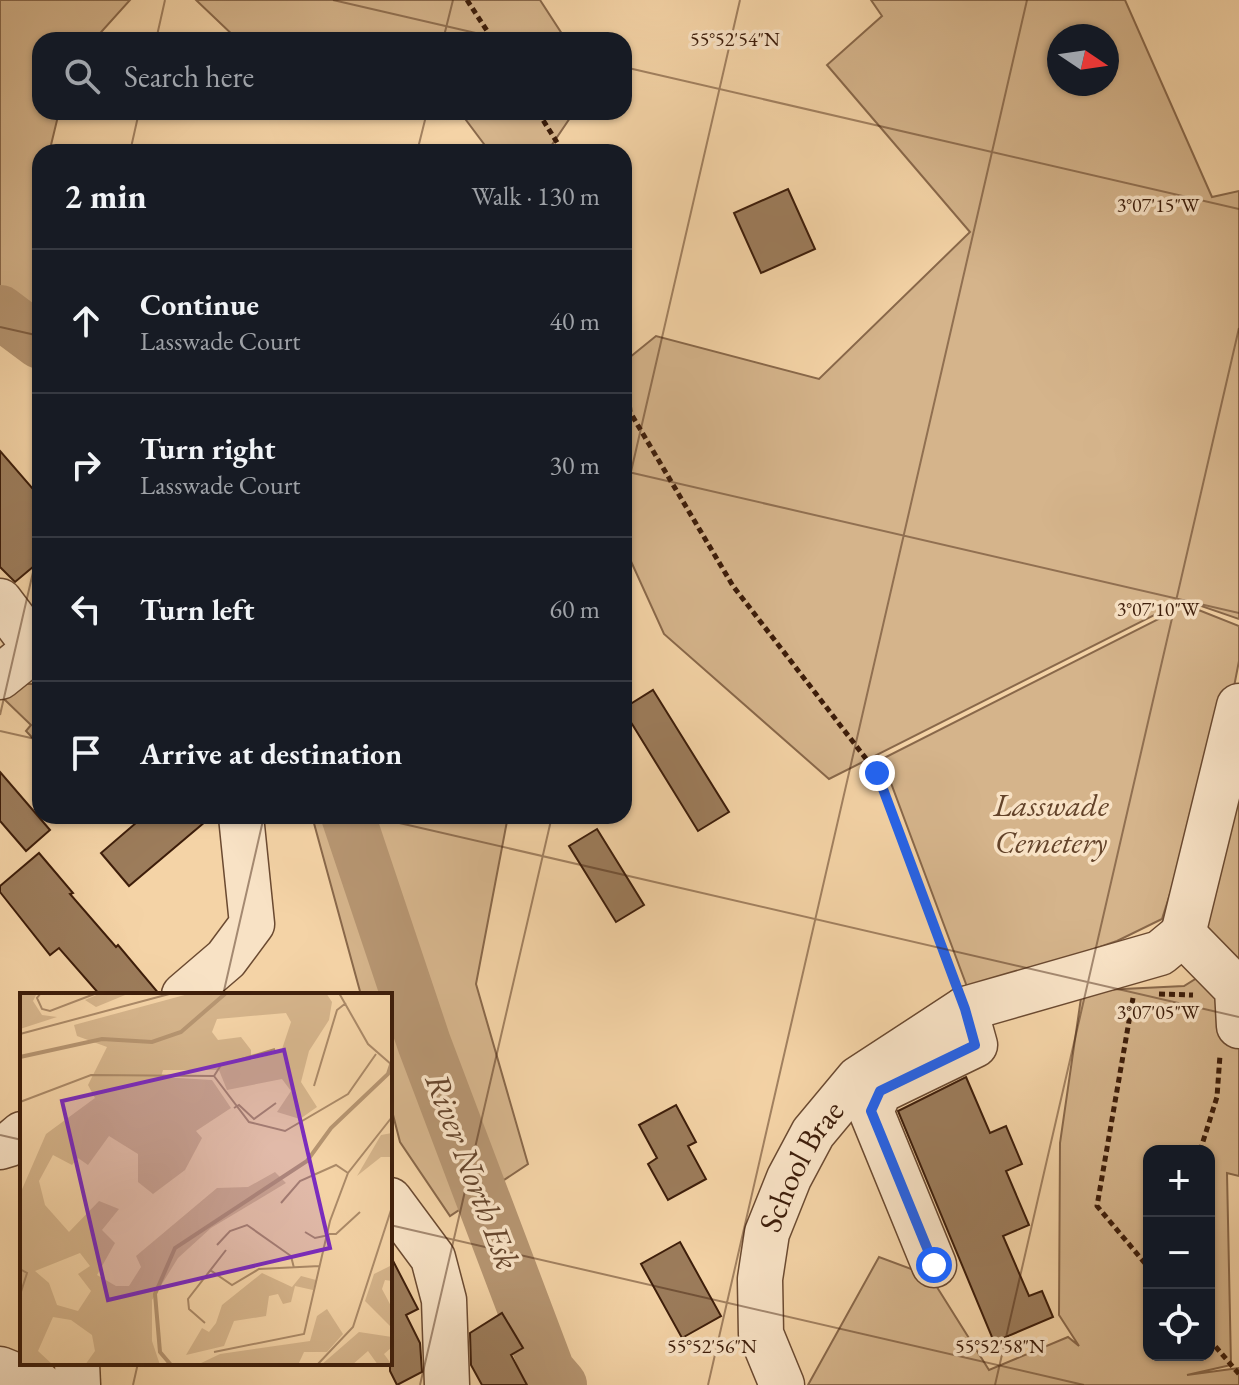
<!DOCTYPE html>
<html lang="en">
<head>
<meta charset="utf-8">
<style>
	:root { --surface:#171b24; --page:#242831; --text:#f1f3f6; --muted:#9ea1a6; --line:#363941 }
	body { margin:0; font-family:"EB Garamond",serif; background:var(--page); color:var(--text) }
	.controls { position:absolute; right:24px; bottom:24px; display:grid; overflow:hidden; border-radius:16px; box-shadow:0 2px 6px #0004 }
	.controls button { width:72px; height:72px; display:grid; place-items:center; padding:0; border:0; border-bottom:2px solid var(--line); background:var(--surface); color:var(--text); font:40px sans-serif }
	.compass { position:absolute; left:1047px; top:24px; width:72px; height:72px; border-radius:50%; background:var(--surface); box-shadow:0 2px 6px #0004; rotate:103deg }
	.stop { position:absolute; width:24px; height:24px; margin:-18px; border:6px solid #2563eb; border-radius:50%; background:#fff }
	.stop.end { background:#2563eb; border-color:#fff; box-shadow:0 2px 8px #0008 }
	.list { margin:0; padding:0; list-style:none }
	h2 { display:flex; justify-content:space-between; align-items:center; height:104px; margin:0; padding:0 32px; font-size:34px }
	h2 small { font-size:26px; font-weight:400; color:var(--muted) }
	.list li { display:grid; grid-template-columns:52px 1fr auto; gap:24px; align-items:center; box-sizing:border-box; height:144px; padding:0 32px; border-top:2px solid var(--line) }
	.list b { display:block; font-size:30px; white-space:nowrap }
	.list p { margin:0; font-size:26px; white-space:nowrap; color:var(--muted) }
	.list em { font-size:26px; font-style:normal; color:var(--muted) }
	.icon { flex:none; width:44px; height:44px; fill:none; stroke:currentColor; stroke-width:2; stroke-linecap:round; stroke-linejoin:round }
	.map { position:relative; flex:none; width:1239px; height:1385px; overflow:hidden }
	.search { position:absolute; background:var(--surface); box-shadow:0 2px 6px #0004; left:32px; top:32px; width:600px; height:88px; display:flex; align-items:center; gap:20px; box-sizing:border-box; padding:0 28px; border-radius:24px; color:var(--muted); font-size:30px }
	.panel { position:absolute; background:var(--surface); box-shadow:0 2px 6px #0004; left:32px; top:144px; width:600px; height:680px; border-radius:24px }
	.map>svg:first-child { display:block }
	.green { fill:#d5b48b; stroke:#89684a; stroke-width:2; fill-rule:evenodd }
	.lines { fill:none; stroke-linecap:round; stroke-linejoin:round }
	.river { stroke:#b69571; stroke-width:54 }
	.building { fill:#9c7c5b; stroke:#3d1d0a; stroke-width:2 }
	.minor-casing { stroke:#6b4a31; stroke-width:47 }
	.path { stroke:#3d1d0a; stroke-width:5; stroke-dasharray:6 4; stroke-linecap:butt }
	.minor { stroke:#f8e2c5; stroke-width:44 }
	.route { stroke:#2563eb; stroke-width:10 }
	.ticks { fill:none; stroke:#3d1d0a; stroke-width:2; stroke-opacity:0.45 }
	.labels { text-anchor:middle; dominant-baseline:central; stroke-width:7; stroke-linejoin:round; paint-order:stroke }
	.park-label { font-size:32px; font-style:italic; fill:#63432a; stroke:#f8e2c5 }
	.street-label { font-size:32px; fill:#3d1d0a; stroke:#f8e2c5 }
	.water-label { font-size:34px; font-style:italic; fill:#67472e; stroke:#f8e2c5 }
	.inset-river { fill:none; stroke:#b69571; stroke-width:4 }
	.inset-road { fill:none; stroke:#ab8a68; stroke-width:2 }
	.view { fill:#7b2cbf; fill-opacity:0.15; stroke:#7b2cbf; stroke-width:4 }
	.inset-edge { fill:none; stroke:#3d1d0a; stroke-width:4 }
	.ticks-label { font-size:20px; text-anchor:middle; fill:#3d1d0a; stroke:#f8e2c5; stroke-width:7; stroke-linejoin:round; paint-order:stroke }
</style>
</head>
<body>
<div class="map">
<svg width="1239" height="1385" viewBox="0 0 1239 1385">
	<rect width="100%" height="100%" fill="#f4d3a6"/>
	<filter id="stains"><feTurbulence type="fractalNoise" baseFrequency=".0025" numOctaves="4"/><feColorMatrix values="0 0 0 0 .2 0 0 0 0 .09 0 0 0 0 .02 0 0 0 .5 -.17"/></filter>
	<radialGradient id="worn" r=".72"><stop offset=".6" stop-color="#630" stop-opacity="0"/><stop offset="1" stop-color="#630" stop-opacity=".3"/></radialGradient>
	<g class="green">
		<polygon points="0,0 130,0 94,40 40,40 40,112 59,112 51,145 58,152 40,152 40,360 0,320"/>
		<polygon points="196,0 540,0 566,40 238,40"/>
		<path d="M871,0h254l87,197 27,-6v428l-55,-19 -355,179 -165,-145 -40,-88v-184l32,-26 163,43 151,-147 -143,-167 55,-49zM1059,36h48v48h-48z"/>
		<polygon points="460,112 574,112 547,152 490,152"/>
		<polygon points="1186,605 1239,626 1239,661 1231,702 1162,919 1117,941 969,992 882,759"/>
		<polygon points="20,684 34,684 40,690 40,746 26,731 31,725 4,699"/>
		<path d="M1239,784v392l-12,-3 4,192 -44,10 52,-7v17h-431l71,-128 51,19 59,94 79,-33 11,9 -20,-31 1,-172 22,-152 102,-5 24,-15 -8,-28zM1149,1151h60v204h-60z"/>
		<polygon points="312,816 508,816 476,984 528,1164 450,1216 400,1142 390,1103 390,995 361,995"/>
	</g>
	<g class="lines">
		<g class="river">
			<polyline points="0,312 40,342"/>
			<polyline points="348,816 424,1043 548,1371 560,1385"/>
		</g>
	</g>
	<g class="building">
		<polygon points="788,189 815,249 761,273 734,213"/>
		<polygon points="0,451 40,497 40,561 15,582 0,567"/>
		<polygon points="653,690 729,812 698,831 624,711 624,708"/>
		<polygon points="0,772 50,830 26,851 0,821"/>
		<polygon points="144,816 212,816 129,886 101,853"/>
		<polygon points="597,829 644,905 616,922 569,846"/>
		<polygon points="39,853 73,893 70,894 116,947 118,945 160,995 100,995 59,948 50,955 0,892 0,886"/>
		<polygon points="966,1077 990,1133 1006,1126 1022,1164 1006,1171 1029,1225 1003,1236 1029,1296 1042,1291 1053,1317 994,1342 898,1111"/>
		<polygon points="676,1105 696,1142 688,1146 706,1179 668,1200 648,1164 657,1158 639,1125"/>
		<polygon points="680,1242 721,1316 682,1338 641,1264"/>
		<polygon points="390,1255 418,1309 406,1315 420,1343 422,1372 397,1385 390,1371"/>
		<polygon points="502,1313 523,1348 511,1355 527,1385 482,1385 471,1365 470,1333"/>
	</g>
	<g class="lines">
		<defs>
			<g id="minor">
				<polyline points="0,601 40,654"/>
				<polyline points="0,677 36,648"/>
				<polyline points="1183,934 1239,706"/>
				<polyline points="1183,934 1237,989 1239,1026"/>
				<polyline points="184,995 226,959 252,924 241,816"/>
				<polyline points="0,1147 10,1144 22,1134"/>
				<polyline points="390,1200 433,1258 444,1300 447,1385"/>
				<polyline points="934,1265 871,1111 880,1091 975,1045 965,1009"/>
				<polyline points="77,1363 78,1385"/>
				<polyline points="0,1369 40,1385"/>
				<path id="s1" d="M782,1385l-21,-51 -1,-55 7,-46 22,-55 24,-45 45,-54 107,-70 195,-56 23,-19"/>
			</g>
		</defs>
		<use href="#minor" class="minor-casing"/>
		<g class="path">
			<polyline points="467,0 493,40"/>
			<polyline points="538,112 563,152"/>
			<polyline points="624,347 630,412 733,586 877,773 953,975"/>
			<polyline points="1159,994 1193,995"/>
			<polyline points="1133,998 1097,1206 1149,1268"/>
			<polyline points="1200,1151 1217,1097 1220,1055"/>
			<polyline points="1209,1339 1239,1374"/>
		</g>
		<use href="#minor" class="minor"/>
	</g>
	<g class="lines">
		<polyline class="route" points="877,773 965,1009 975,1045 880,1091 871,1111 934,1265"/>
	</g>
	<path class="ticks" d="M333,0l173,40M156,40l9,-40M443,40l10,-40M624,67l615,142M130,152l9,-40M417,152l10,-40M0,327l40,9M624,471l615,142M624,502l116,-502M0,715l40,-173M0,731l40,9M369,816l870,201M223,995l41,-179M0,1135l22,5M390,1225l694,160M133,1385l5,-22M420,1385l132,-569M708,1385l319,-1385M995,1385l244,-1057"/>
	<g class="labels">
		<g class="park-label">
			<text x="1051" y="805">Lasswade<tspan x="1051" dy="37">Cemetery</tspan></text>
		</g>
		<g class="street-label">
			<text stroke="none"><textPath href="#s1" startOffset="232">School Brae</textPath></text>
		</g>
		<g class="water-label">
			<text transform="translate(473 1171) rotate(69)">River North Esk</text>
		</g>
	</g>
	<g transform="translate(20 993)">
		<rect width="372" height="372" fill="#f4d3a6"/>
		<path d="M0,0h17l-4,8 9,14 15,2 -37,12zM81,0h29l-34,14 -11,-7zM172,0h134l6,9 -3,18 -20,31 -8,31 16,25 -17,12 -23,-7 14,-21 -9,-12 -55,11 -8,-20h-56l-2,7 51,3 19,28 -35,23 6,7 -17,32 -32,24 -15,-12v-28l-29,-18 -21,29 -10,-7 -6,7 -19,-10 -14,26 6,24 24,27 30,-31 20,8 -17,21 13,13 -18,32 19,11h13l12,-19 -5,-11 81,-68 31,-1 27,-15 11,11 -75,45 -33,30 -26,42v41l8,24h-75l10,-14 -3,-16 -21,-15 -18,-3 -15,34 15,14h-33v-171l26,-60 49,-36 -7,-13 19,-38 -30,-11 -3,-11zM266,20l5,9 -10,30 -30,8v-10l-10,-13 -23,3 -6,-8 5,-13zM60,260l10,13 -12,8 13,17 -13,20 -21,-6 -8,-22 -14,-12zM372,140l-2,24h-9l-24,19 24,-41zM372,272v16l-7,-1 -3,9 10,19v20l-27,-27 9,-27zM242,280l30,14 9,-11 15,4 -3,10 -18,-4 -4,16 -8,2 -5,-10 -9,2 -3,20 -32,5 -10,25 -38,9 16,-27 7,4 7,-9 6,-18zM307,316l16,25 -16,18h-23l-6,13h-101l23,-11 90,-13 7,-25zM339,339l33,5v10l-8,7 8,11h-14l-10,-14 -16,14h-31z" fill="#d5b48b" fill-rule="evenodd"/>
		<path class="inset-river" d="M0,64l82,-18 50,3 29,-10 45,-39M151,372l-11,-13 -5,-58 20,-46 132,-87 24,-33 57,-54 4,-12"/>
		<path class="inset-road" d="M21,0l-4,5 5,11 8,2 47,-18M319,0l29,51 24,21M0,41l153,-41M194,83l35,46 36,9 63,-37 28,-40M194,83l7,-11 54,-16M294,93l23,-76 9,-7M0,109l71,-27 123,1M214,115l5,-3 15,14 22,-16M261,210l19,-22 36,-16 12,8M285,239l10,6 14,-3M309,241h7l24,-22M197,252l13,-14 17,-6 44,31 3,12M0,276l7,4 -7,22M190,277l22,15 27,-16 61,-3M185,330l-16,-14 -1,-10 38,-49M194,359l90,-18 26,-113 18,-48 44,-56M297,372l36,-38 39,-120"/>
		<path class="view" d="M264,57l46,198 -222,52 -46,-199z"/>
		<rect width="372" height="372" class="inset-edge"/>
	</g>
	<g class="ticks-label">
		<text x="735" y="46">55°52'54"N</text>
		<text x="1158" y="212">3°07'15"W</text>
		<text x="1158" y="616">3°07'10"W</text>
		<text x="1158" y="1019">3°07'05"W</text>
		<text x="712" y="1353">55°52'56"N</text>
		<text x="1000" y="1353">55°52'58"N</text>
	</g>
	<rect width="100%" height="100%" filter="url(#stains)"/>
	<rect width="100%" height="100%" fill="url(#worn)"/>
</svg>
<div class="controls">
<button>+</button>
<button>−</button>
<button><svg class="icon" aria-label="locate" viewBox="0 0 24 24"><circle cx="12" cy="12" r="6"/><path d="M12 2v4M12 18v4M2 12h4M18 12h4"/></svg></button>
</div>
<svg class="compass" viewBox="-18 -18 36 36"><path d="M0-13l5 13h-10z" fill="#e53935"/><path d="M0 13l5-13h-10z" fill="#9ea1a6"/></svg>
<div class="stop" style="left:934px;top:1265px"></div>
<div class="stop end" style="left:877px;top:773px"></div>
<div class="search"><svg class="icon" aria-label="search" viewBox="0 0 24 24"><circle cx="10" cy="10" r="6"/><path d="M15 15l6 6"/></svg>Search here</div>
<section class="panel">
<h2>2 min<small>Walk · 130 m</small></h2>
<ul class="list">
<li><svg class="icon" aria-label="ahead" viewBox="0 0 24 24"><path d="M12 20V5M6 11l6-6 6 6"/></svg><div><b>Continue</b><p>Lasswade Court</p></div><em>40 m</em></li>
<li><svg class="icon" aria-label="right" viewBox="0 0 24 24"><path d="M7 20v-9h11M14 6l5 5-5 5"/></svg><div><b>Turn right</b><p>Lasswade Court</p></div><em>30 m</em></li>
<li><svg class="icon" aria-label="left" viewBox="0 0 24 24"><path d="M17 20v-9H6M10 6l-5 5 5 5"/></svg><div><b>Turn left</b></div><em>60 m</em></li>
<li><svg class="icon" aria-label="arrive" viewBox="0 0 24 24"><path d="M6 21V4h12l-3 4 3 4H6"/></svg><div><b>Arrive at destination</b></div></li>
</ul>
</section>
</div>
</body>
</html>
